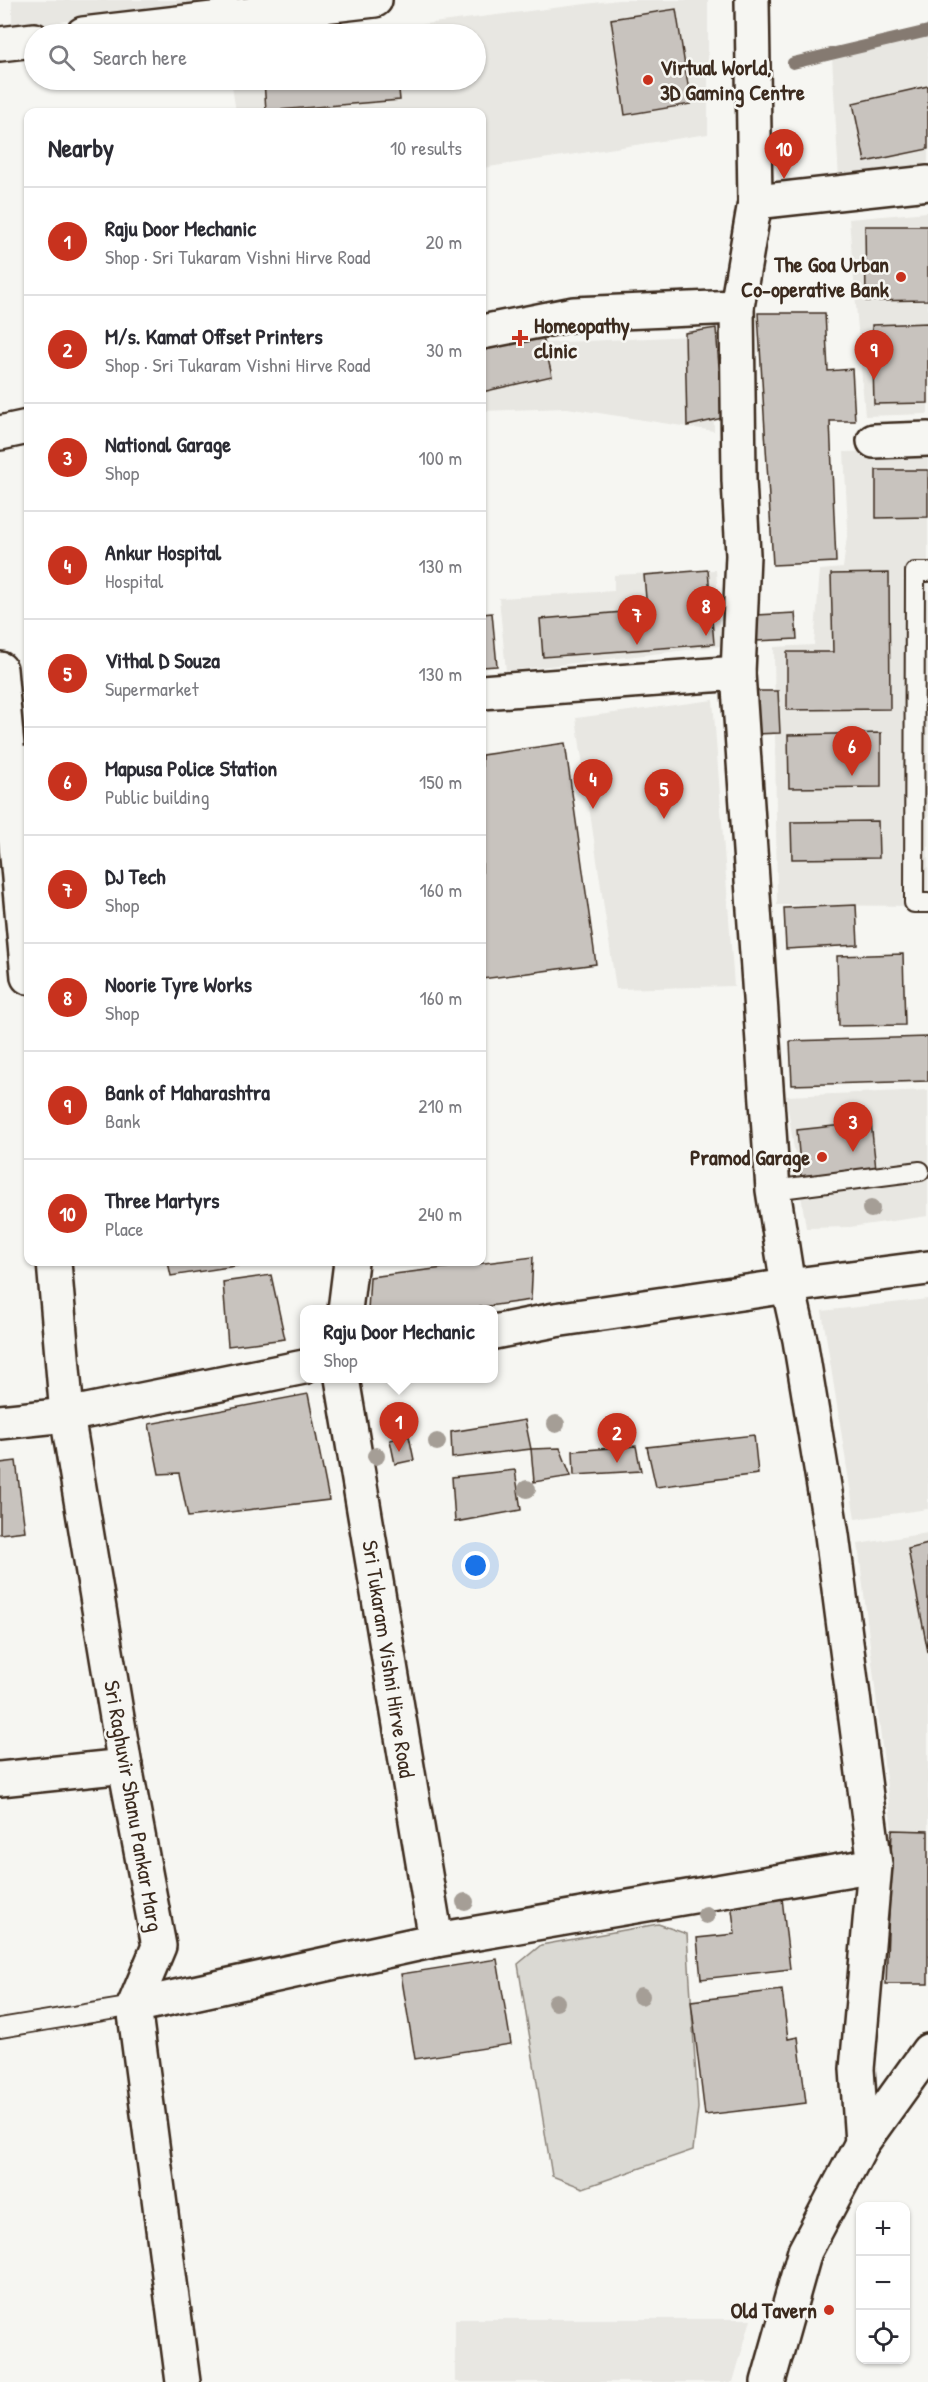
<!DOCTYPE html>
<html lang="en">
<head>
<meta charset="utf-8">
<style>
	:root { --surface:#fff; --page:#f2f2f3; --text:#2b2b33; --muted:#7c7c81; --line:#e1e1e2; --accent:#c8321e }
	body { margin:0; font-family:"Patrick Hand",sans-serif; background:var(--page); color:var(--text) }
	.controls { position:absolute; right:18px; bottom:18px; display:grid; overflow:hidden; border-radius:12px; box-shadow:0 2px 4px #0004 }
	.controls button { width:54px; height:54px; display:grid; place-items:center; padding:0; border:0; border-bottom:2px solid var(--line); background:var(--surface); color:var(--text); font:30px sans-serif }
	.you { position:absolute; left:476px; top:1566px; width:21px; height:21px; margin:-15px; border:4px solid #fff; border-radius:50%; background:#1a73e8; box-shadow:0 0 0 9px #1a73e833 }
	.badge { display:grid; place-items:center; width:39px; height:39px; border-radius:50%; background:var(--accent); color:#fff; font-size:20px; font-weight:700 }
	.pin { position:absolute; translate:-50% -50px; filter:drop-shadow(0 2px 3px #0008) }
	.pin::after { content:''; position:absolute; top:32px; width:21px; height:18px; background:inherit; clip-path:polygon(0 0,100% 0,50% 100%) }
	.popup { position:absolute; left:300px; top:1305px; width:198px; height:78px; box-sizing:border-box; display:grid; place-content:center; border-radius:12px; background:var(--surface); filter:drop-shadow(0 2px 4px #0005); font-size:20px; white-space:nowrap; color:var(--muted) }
	.popup b { font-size:22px; color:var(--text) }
	.popup::after { content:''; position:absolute; left:50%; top:100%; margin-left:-12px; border:12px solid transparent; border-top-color:var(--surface) }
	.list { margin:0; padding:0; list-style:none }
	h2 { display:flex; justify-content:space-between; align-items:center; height:78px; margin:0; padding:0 24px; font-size:26px }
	h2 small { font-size:20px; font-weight:400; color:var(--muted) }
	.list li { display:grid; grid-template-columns:39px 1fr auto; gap:18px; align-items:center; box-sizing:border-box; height:108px; padding:0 24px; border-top:2px solid var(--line) }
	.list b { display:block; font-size:22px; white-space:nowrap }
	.list p { margin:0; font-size:20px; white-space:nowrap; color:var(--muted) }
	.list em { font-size:20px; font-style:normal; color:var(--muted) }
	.icon { flex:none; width:33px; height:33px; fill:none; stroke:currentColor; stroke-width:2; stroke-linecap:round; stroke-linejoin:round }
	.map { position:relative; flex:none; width:928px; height:2382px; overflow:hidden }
	.search { position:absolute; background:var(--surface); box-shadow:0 2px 4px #0004; left:24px; top:24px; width:462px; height:66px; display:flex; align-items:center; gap:15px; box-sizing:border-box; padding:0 21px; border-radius:33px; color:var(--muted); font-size:22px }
	.panel { position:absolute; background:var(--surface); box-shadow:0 2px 4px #0004; left:24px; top:108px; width:462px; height:1158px; border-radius:12px }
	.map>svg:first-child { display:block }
	.built { fill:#e8e7e2 }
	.green { fill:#dad9d3; stroke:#8a8278; stroke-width:1.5 }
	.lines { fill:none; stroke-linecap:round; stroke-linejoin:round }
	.stream { stroke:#857a71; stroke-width:12 }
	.building { fill:#c8c3be; stroke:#3b2a1e; stroke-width:1.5 }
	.service-casing { stroke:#3b2a1e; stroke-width:22 }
	.minor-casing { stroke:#3b2a1e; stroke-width:38 }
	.tertiary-casing { stroke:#3b2a1e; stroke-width:38 }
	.secondary-casing { stroke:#3b2a1e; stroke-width:38 }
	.service { stroke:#f6f6f2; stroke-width:18 }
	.minor { stroke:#f6f6f2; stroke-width:33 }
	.tertiary { stroke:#f6f6f2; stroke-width:33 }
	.secondary { stroke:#f6f6f2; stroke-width:33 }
	.tree { fill:#a59e96 }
	.poi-dot { fill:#c8321e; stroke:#f6f6f2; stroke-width:2 }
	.labels { text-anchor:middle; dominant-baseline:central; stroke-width:5; stroke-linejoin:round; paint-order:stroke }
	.poi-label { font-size:22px; font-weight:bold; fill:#3b2a1e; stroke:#f6f6f2; text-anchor:end }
	.street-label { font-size:22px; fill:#3b2a1e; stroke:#f6f6f2 }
</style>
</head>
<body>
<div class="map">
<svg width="928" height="2382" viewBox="0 0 928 2382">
	<rect width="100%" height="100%" fill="#f6f6f2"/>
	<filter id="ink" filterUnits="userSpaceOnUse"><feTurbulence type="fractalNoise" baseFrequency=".0167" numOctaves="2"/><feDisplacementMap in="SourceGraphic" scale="12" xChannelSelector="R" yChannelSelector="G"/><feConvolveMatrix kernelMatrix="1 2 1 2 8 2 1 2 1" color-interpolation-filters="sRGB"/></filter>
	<g filter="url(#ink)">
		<g class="built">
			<polygon points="12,0 209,0 12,29"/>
			<polygon points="618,0 708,0 708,134 482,168 482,112 236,112 231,80 476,80 476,34 344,34"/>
			<polygon points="928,35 928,163 839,180 832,57"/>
			<polygon points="928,212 928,414 865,416 849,219"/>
			<polygon points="712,335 714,431 567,408 482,411 482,350 501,345"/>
			<polygon points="928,450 928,906 777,905 774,647 814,645 820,570 843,568 848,528 844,452"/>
			<polygon points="716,570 721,646 506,671 499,598 614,591 614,575"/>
			<polygon points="713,700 734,986 616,989 576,718"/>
			<polygon points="928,1090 928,1216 850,1227 806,1228 786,1096"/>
			<polygon points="928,1299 928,1509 855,1519 822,1311"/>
			<polygon points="928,1533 928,1831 892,1830 858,1544"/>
			<polygon points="455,2319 751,2319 733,2382 455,2382"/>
		</g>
		<polygon class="green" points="658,1924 687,1934 698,2108 693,2150 583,2188 552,2176 518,1964 541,1945"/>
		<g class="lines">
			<polyline class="stream" points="793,63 928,31"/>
		</g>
		<g class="building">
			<polygon points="676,9 691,104 625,115 611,19"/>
			<polygon points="264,80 398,80 400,100 266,111"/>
			<polygon points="928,86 928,149 865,162 853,103"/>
			<polygon points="865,226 928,226 928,300 866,301"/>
			<polygon points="758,313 825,313 828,371 852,369 855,421 830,421 836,562 773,565"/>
			<polygon points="928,323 928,403 874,404 872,325"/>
			<polygon points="540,324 552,376 482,392 482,337"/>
			<polygon points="716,328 723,418 687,426 685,333"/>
			<polygon points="876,470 928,470 928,517 876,518"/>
			<polygon points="708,570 714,644 543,657 540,619 647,610 644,575"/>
			<polygon points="889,573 890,709 787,710 787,652 833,652 831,574"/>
			<polygon points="492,613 497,666 482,667 482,614"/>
			<polygon points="795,613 797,639 756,641 756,615"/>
			<polygon points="752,691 778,691 780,733 753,734"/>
			<polygon points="881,733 881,787 789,788 788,735"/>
			<polygon points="565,743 596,964 482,979 482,755"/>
			<polygon points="878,821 879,858 792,859 791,822"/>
			<polygon points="856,905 858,945 786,949 784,908"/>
			<polygon points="903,954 905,1025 839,1026 837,956"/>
			<polygon points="928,1037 928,1081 792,1085 790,1041"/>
			<polygon points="871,1122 876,1169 801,1176 797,1130"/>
			<polygon points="533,1257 531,1300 460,1310 368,1310 370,1277"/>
			<polygon points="168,1262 261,1262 171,1276"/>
			<polygon points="271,1275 285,1339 228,1346 223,1282"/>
			<polygon points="308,1394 329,1500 188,1517 179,1473 159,1474 149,1424"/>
			<polygon points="525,1420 531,1449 452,1458 451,1432"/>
			<polygon points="754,1435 758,1474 656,1487 647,1447"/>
			<polygon points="409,1436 414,1460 395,1464 390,1440"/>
			<polygon points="636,1446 641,1471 574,1475 573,1451"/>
			<polygon points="560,1448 571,1476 534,1482 531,1449"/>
			<polygon points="16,1461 25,1531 0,1534 0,1463"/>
			<polygon points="515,1470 521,1510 455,1522 452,1477"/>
			<polygon points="928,1544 928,1652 908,1549"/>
			<polygon points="892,1830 928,1831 928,1984 886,1984"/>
			<polygon points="781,1889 790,1969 701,1979 697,1938 735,1934 730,1894"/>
			<polygon points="497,1959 511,2044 415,2059 401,1974"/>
			<polygon points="782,1990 788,2039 798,2037 806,2103 705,2115 691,2001"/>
		</g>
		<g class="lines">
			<defs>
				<g id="service">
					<polyline points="928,572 915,572 914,903 928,903"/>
					<polyline points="773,1190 920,1171"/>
					<polyline points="0,2028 134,2006"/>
				</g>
				<g id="minor">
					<polyline points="482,332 574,314 737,307"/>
					<polyline points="0,433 28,427"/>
					<polyline points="874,441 928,439"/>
					<polyline points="0,669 28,977"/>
					<polyline points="54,1262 67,1415 125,1766 159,1946 134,2006 183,2382"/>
					<polyline points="345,1310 351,1262"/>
					<polyline points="342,1378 436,1940"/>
					<polyline points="0,1779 125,1766"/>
					<polyline points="134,2006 436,1940 875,1865"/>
				</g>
				<g id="tertiary">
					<polyline points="752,0 755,202 737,307 739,480 743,555 738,673 773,1190 788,1286 800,1340 832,1535 875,1865 857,2069 862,2143"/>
					<polyline points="83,34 375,0"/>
					<polyline points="0,44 34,40"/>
					<polyline points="755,202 928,183"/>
					<polyline points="482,692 738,673"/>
					<polyline points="0,769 28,763"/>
					<polyline points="494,1332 555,1320 788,1286 928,1268"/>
					<polyline points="0,1422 67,1415 304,1367"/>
				</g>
				<polyline id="secondary" points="768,2382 805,2251 862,2143 928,2051"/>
			</defs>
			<use href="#service" class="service-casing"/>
			<use href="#minor" class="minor-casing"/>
			<use href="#tertiary" class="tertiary-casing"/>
			<use href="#secondary" class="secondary-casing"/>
			<use href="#service" class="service"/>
			<use href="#minor" class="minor"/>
			<use href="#tertiary" class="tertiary"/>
			<use href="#secondary" class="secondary"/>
		</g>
		<g class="tree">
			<circle cx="871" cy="1209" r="9"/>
			<circle cx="556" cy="1424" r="9"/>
			<circle cx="437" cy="1442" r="9"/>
			<circle cx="376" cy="1456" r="9"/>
			<circle cx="527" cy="1489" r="9"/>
			<circle cx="465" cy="1902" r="9"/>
			<circle cx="706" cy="1915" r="9"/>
			<circle cx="641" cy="1996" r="9"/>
			<circle cx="556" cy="2002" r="9"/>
		</g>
	</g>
	<g class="poi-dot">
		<circle cx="648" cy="80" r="6"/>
		<circle cx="901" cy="277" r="6"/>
		<path d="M517 329h6v6h6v6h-6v6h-6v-6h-6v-6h6z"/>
		<circle cx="822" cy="1157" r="6"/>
		<circle cx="829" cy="2310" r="6"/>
	</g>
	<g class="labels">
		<g class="poi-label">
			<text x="660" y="67" text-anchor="start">Virtual World,<tspan x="660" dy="25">3D Gaming Centre</tspan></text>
			<text x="889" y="264">The Goa Urban<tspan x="889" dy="25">Co-operative Bank</tspan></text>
			<text x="534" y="325" text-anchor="start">Homeopathy<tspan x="534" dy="25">clinic</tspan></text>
			<text x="810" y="1157">Pramod Garage</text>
			<text x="817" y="2310">Old Tavern</text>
		</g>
		<g class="street-label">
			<text transform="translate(389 1659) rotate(81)">Sri Tukaram Vishni Hirve Road</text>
			<text transform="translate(134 1806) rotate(80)">Sri Raghuvir Shanu Pankar Marg</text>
		</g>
	</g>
</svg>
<div class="controls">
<button>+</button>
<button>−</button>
<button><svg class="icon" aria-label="locate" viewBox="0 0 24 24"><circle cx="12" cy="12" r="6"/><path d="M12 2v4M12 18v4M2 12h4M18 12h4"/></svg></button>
</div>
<div class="you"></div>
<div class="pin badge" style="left:399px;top:1452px">1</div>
<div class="popup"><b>Raju Door Mechanic</b>Shop</div>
<div class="pin badge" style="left:617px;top:1463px">2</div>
<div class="pin badge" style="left:853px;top:1152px">3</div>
<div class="pin badge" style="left:593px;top:809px">4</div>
<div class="pin badge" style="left:664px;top:819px">5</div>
<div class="pin badge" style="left:852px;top:776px">6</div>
<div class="pin badge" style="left:637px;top:645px">7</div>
<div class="pin badge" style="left:706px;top:636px">8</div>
<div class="pin badge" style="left:874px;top:380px">9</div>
<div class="pin badge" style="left:784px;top:179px">10</div>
<div class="search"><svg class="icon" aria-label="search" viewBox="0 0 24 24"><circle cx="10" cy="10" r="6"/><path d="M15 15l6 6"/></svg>Search here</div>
<section class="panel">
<h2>Nearby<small>10 results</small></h2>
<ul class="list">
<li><span class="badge">1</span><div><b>Raju Door Mechanic</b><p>Shop · Sri Tukaram Vishni Hirve Road</p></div><em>20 m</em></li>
<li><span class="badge">2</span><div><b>M/s. Kamat Offset Printers</b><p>Shop · Sri Tukaram Vishni Hirve Road</p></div><em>30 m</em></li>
<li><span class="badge">3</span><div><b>National Garage</b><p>Shop</p></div><em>100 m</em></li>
<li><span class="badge">4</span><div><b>Ankur Hospital</b><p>Hospital</p></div><em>130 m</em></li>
<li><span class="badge">5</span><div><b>Vithal D Souza</b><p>Supermarket</p></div><em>130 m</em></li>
<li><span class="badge">6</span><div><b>Mapusa Police Station</b><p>Public building</p></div><em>150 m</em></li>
<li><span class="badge">7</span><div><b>DJ Tech</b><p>Shop</p></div><em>160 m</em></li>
<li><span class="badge">8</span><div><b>Noorie Tyre Works</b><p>Shop</p></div><em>160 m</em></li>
<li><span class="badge">9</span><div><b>Bank of Maharashtra</b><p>Bank</p></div><em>210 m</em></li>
<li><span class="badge">10</span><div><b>Three Martyrs</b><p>Place</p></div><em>240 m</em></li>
</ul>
</section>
</div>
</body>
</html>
